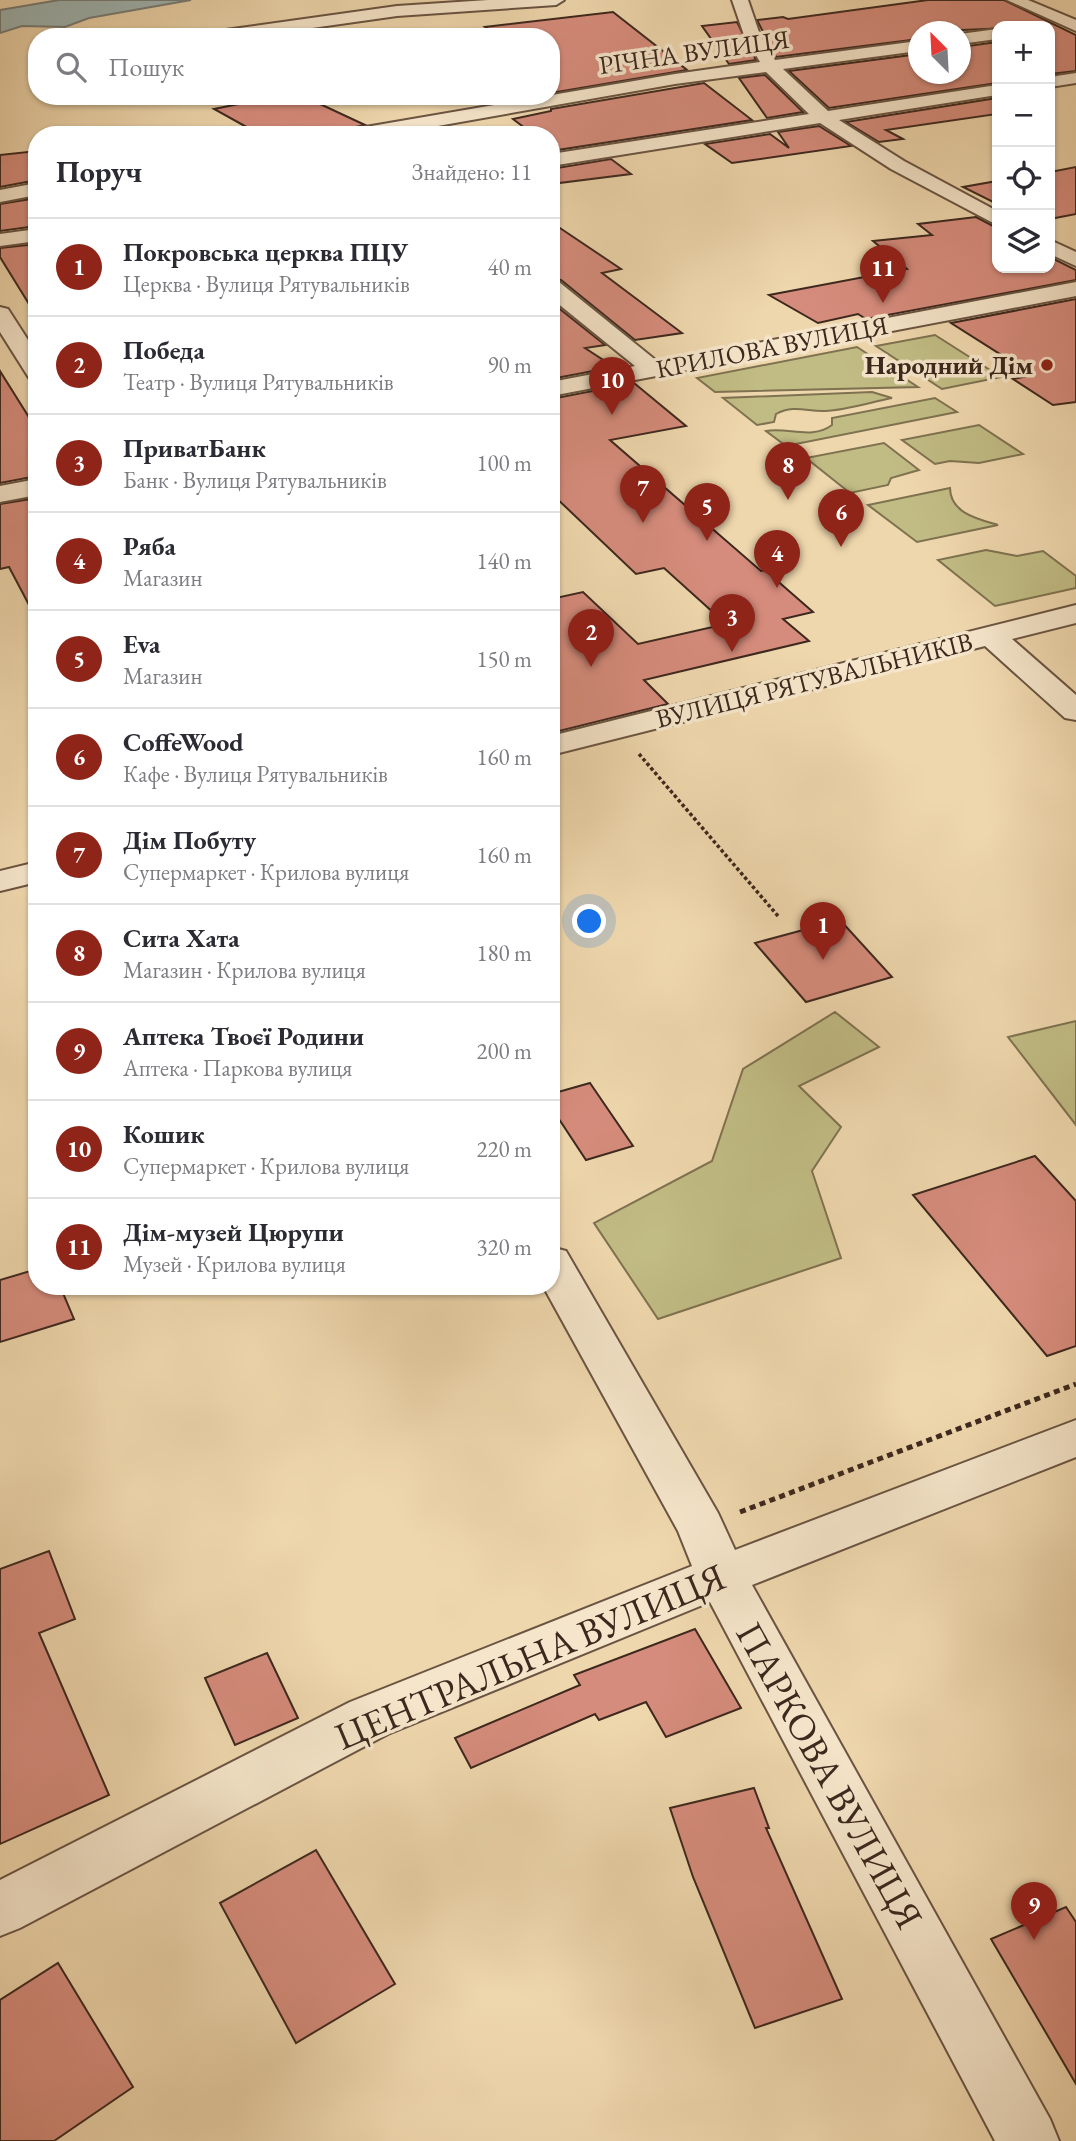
<!DOCTYPE html>
<html lang="uk">
<head>
<meta charset="utf-8">
<style>
	:root { --surface:#fff; --page:#f2f2f3; --text:#2b2b33; --muted:#7c7c81; --line:#e1e1e2; --accent:#8f2418 }
	body { margin:0; font-family:"EB Garamond",serif; background:var(--page); color:var(--text) }
	.controls { position:absolute; right:21px; top:21px; display:grid; overflow:hidden; border-radius:14px; box-shadow:0 2px 5px #0004 }
	.controls button { width:63px; height:63px; display:grid; place-items:center; padding:0; border:0; border-bottom:2px solid var(--line); background:var(--surface); color:var(--text); font:35px sans-serif }
	.compass { position:absolute; left:908px; top:21px; width:63px; height:63px; border-radius:50%; background:var(--surface); box-shadow:0 2px 5px #0004; rotate:336deg }
	.you { position:absolute; left:590px; top:922px; width:24px; height:24px; margin:-18px; border:5px solid #fff; border-radius:50%; background:#1a73e8; box-shadow:0 0 0 10px #1a73e833 }
	.badge { display:grid; place-items:center; width:46px; height:46px; border-radius:50%; background:var(--accent); color:#fff; font-size:23px; font-weight:700 }
	.pin { position:absolute; translate:-50% -58px; filter:drop-shadow(0 2px 4px #0008) }
	.pin::after { content:''; position:absolute; top:37px; width:24px; height:21px; background:inherit; clip-path:polygon(0 0,100% 0,50% 100%) }
	.list { margin:0; padding:0; list-style:none }
	h2 { display:flex; justify-content:space-between; align-items:center; height:91px; margin:0; padding:0 28px; font-size:30px }
	h2 small { font-size:23px; font-weight:400; color:var(--muted) }
	.list li { display:grid; grid-template-columns:46px 1fr auto; gap:21px; align-items:center; box-sizing:border-box; height:98px; padding:0 28px; border-top:2px solid var(--line) }
	.list b { display:block; font-size:26px; white-space:nowrap }
	.list p { margin:0; font-size:23px; white-space:nowrap; color:var(--muted) }
	.list em { font-size:23px; font-style:normal; color:var(--muted) }
	.icon { flex:none; width:38px; height:38px; fill:none; stroke:currentColor; stroke-width:2; stroke-linecap:round; stroke-linejoin:round }
	.map { position:relative; flex:none; width:1076px; height:2141px; overflow:hidden }
	.search { position:absolute; background:var(--surface); box-shadow:0 2px 5px #0004; left:28px; top:28px; width:532px; height:77px; display:flex; align-items:center; gap:18px; box-sizing:border-box; padding:0 24px; border-radius:28px; color:var(--muted); font-size:26px }
	.panel { position:absolute; background:var(--surface); box-shadow:0 2px 5px #0004; left:28px; top:126px; width:532px; height:1169px; border-radius:28px }
	.map>svg:first-child { display:block }
	.green { fill:#c1bc84; stroke:#7f7251; stroke-width:2 }
	.water { fill:#9fb7b5; stroke:#787e79; stroke-width:2 }
	.building { fill:#d68c7c; stroke:#3d281e; stroke-width:2 }
	.lines { fill:none; stroke-linecap:round; stroke-linejoin:round }
	.minor-casing { stroke:#6a5442; stroke-width:4 }
	.path-far1 { stroke:#3d281e; stroke-width:3.5; stroke-dasharray:3.5 2.5; stroke-linecap:butt }
	.path { stroke:#3d281e; stroke-width:5; stroke-dasharray:6 4.5; stroke-linecap:butt }
	.minor { fill:#f5e5ca; fill-rule:evenodd }
	.poi-dot { fill:#8f2418; stroke:#f5e5ca; stroke-width:2.5 }
	.labels { text-anchor:middle; dominant-baseline:central; stroke-width:7; stroke-linejoin:round; paint-order:stroke }
	.far-street-label { font-size:26px; fill:#3d281e; stroke:#f5e5ca }
	.far-poi-label { font-size:26px; font-weight:bold; fill:#3d281e; stroke:#f5e5ca; text-anchor:end }
	.near-street-label { font-size:38px; fill:#3d281e; stroke:#f5e5ca }
</style>
</head>
<body>
<div class="map">
<svg width="1076" height="2141" viewBox="0 0 1076 2141">
	<rect width="100%" height="100%" fill="#efd7ad"/>
	<filter id="stains"><feTurbulence type="fractalNoise" baseFrequency=".00286" numOctaves="4"/><feColorMatrix values="0 0 0 0 .2 0 0 0 0 .09 0 0 0 0 .02 0 0 0 .5 -.17"/></filter>
	<radialGradient id="worn" r=".72"><stop offset=".6" stop-color="#630" stop-opacity="0"/><stop offset="1" stop-color="#630" stop-opacity=".3"/></radialGradient>
	<g class="green">
		<polygon points="935,335 1001,377 942,389 876,346"/>
		<polygon points="857,347 918,387 715,392 697,378"/>
		<path d="M872,392l20,6c-21,4 -45,12 -67,13 -17,1 -31,-7 -49,3l-2,8 -17,3 -34,-27z"/>
		<path d="M935,398l22,14 -171,34 -20,-15c22,-4 46,9 66,-6v-7z"/>
		<polygon points="979,425 1023,454 979,463 950,461 935,464 902,440"/>
		<polygon points="884,443 919,470 891,478 888,485 850,493 806,458"/>
		<path d="M950,488c0,25 28,31 48,37l-81,17 -49,-37z"/>
		<polygon points="986,550 1017,556 1043,551 1076,576 1076,588 995,606 938,560"/>
		<polygon points="835,1012 879,1047 799,1086 841,1127 812,1171 841,1258 658,1319 594,1223 712,1161 743,1069"/>
		<polygon points="1076,1021 1076,1125 1008,1037"/>
	</g>
	<polygon class="water" points="59,0 191,0 89,18 65,27 22,26 0,33 0,10"/>
	<g class="building">
		<polygon points="928,0 1004,0 1076,35 1076,71 1050,74 1050,26 919,32 919,39 776,57 757,20 783,17 788,19"/>
		<polygon points="613,12 687,70 551,93 551,37 500,37 485,27"/>
		<polygon points="737,22 756,60 729,64 702,26"/>
		<polygon points="997,42 997,83 829,108 789,71 919,54 919,74 961,74 961,47"/>
		<polygon points="765,75 803,112 767,118 739,78"/>
		<polygon points="704,83 752,120 551,151 551,135 534,135 513,119 551,111 551,109"/>
		<polygon points="279,96 303,96 365,125 319,135 261,135 214,109"/>
		<polygon points="997,98 997,114 886,130 903,139 879,142 846,122"/>
		<polygon points="819,126 851,146 732,163 705,144 770,134 789,148 778,132"/>
		<polygon points="37,151 37,180 0,187 0,155"/>
		<polygon points="611,159 631,174 551,184 551,169"/>
		<polygon points="1076,167 1076,214 1050,219 1050,172"/>
		<polygon points="997,181 997,204 963,187"/>
		<polygon points="37,198 37,226 0,231 0,204"/>
		<polygon points="976,217 997,228 997,268 1050,268 1050,257 1076,270 1076,280 866,319 858,314 818,323 769,295 907,269 873,241 932,235 918,224"/>
		<polygon points="551,222 621,269 602,273 682,333 635,340 561,280 551,278"/>
		<polygon points="37,244 37,317 0,257 0,248"/>
		<polygon points="1076,299 1076,402 1053,405 1013,379 1033,375 951,323"/>
		<polygon points="551,302 605,345 585,348 614,367 551,379"/>
		<polygon points="0,371 37,430 37,476 0,483"/>
		<polygon points="634,383 686,426 610,440 761,571 765,570 813,612 783,619 809,641 644,680 668,704 551,733 551,599 583,592 638,644 726,624 664,568 636,574 551,493 551,399"/>
		<polygon points="37,498 37,620 9,567 0,569 0,504"/>
		<polygon points="840,920 892,977 806,1002 755,943"/>
		<polygon points="590,1083 633,1146 586,1160 551,1107 551,1094"/>
		<polygon points="1035,1156 1076,1201 1076,1346 1047,1356 913,1195"/>
		<polygon points="37,1269 37,1286 60,1286 74,1319 0,1342 0,1280"/>
		<polygon points="49,1551 75,1619 39,1633 109,1795 0,1844 0,1569"/>
		<polygon points="695,1629 741,1708 666,1737 646,1702 599,1720 595,1714 471,1768 455,1738 580,1685 574,1675"/>
		<polygon points="267,1653 298,1718 235,1745 205,1678"/>
		<polygon points="754,1788 769,1828 766,1828 842,1999 755,2028 693,1877 670,1808"/>
		<polygon points="316,1850 395,1984 296,2043 220,1903"/>
		<polygon points="1066,1907 1076,1922 1076,2084 991,1939"/>
		<polygon points="58,1963 133,2087 54,2141 0,2141 0,2000"/>
	</g>
	<g class="lines">
		<defs>
			<g id="minor">
				<polygon points="488,0 564,0 556,5 397,16 248,37 203,37 211,32 397,6"/>
				<polygon points="732,0 748,0 760,35 775,60 918,41 918,51 783,69 828,111 997,85 997,95 839,120 904,161 997,211 997,225 891,169 820,123 551,166 551,154 809,114 766,72 675,84 387,135 345,135 354,129 675,74 760,62 744,35"/>
				<polygon points="1007,0 1028,0 1076,20 1076,31"/>
				<polygon points="997,29 997,39 960,44 960,34"/>
				<polygon points="1076,73 1076,83 1050,87 1050,77"/>
				<polygon points="37,183 37,195 0,202 0,190"/>
				<polygon points="37,229 37,241 0,246 0,234"/>
				<polygon points="1050,240 1076,252 1076,266 1050,254"/>
				<polygon points="551,281 559,282 658,362 1076,282 1076,296 551,396 551,382 635,366 551,298"/>
				<polygon points="0,307 8,309 37,354 37,380 29,378 0,332"/>
				<polygon points="37,479 37,495 0,502 0,486"/>
				<polygon points="1076,605 1076,623 1012,639 1076,695 1076,720 1065,718 985,646 551,755 551,736"/>
				<polygon points="37,862 37,882 0,891 0,871"/>
				<polygon points="551,1247 566,1251 718,1513 735,1550 1076,1420 1076,1457 752,1585 1050,2119 1059,2141 995,2141 710,1602 388,1734 20,1928 0,1936 0,1880 350,1702 692,1566 678,1531 543,1286 551,1286"/>
			</g>
		</defs>
		<use href="#minor" class="minor-casing"/>
		<polyline class="path-far1" points="639,754 778,916"/>
		<polyline class="path" points="740,1512 1076,1384"/>
		<use href="#minor" class="minor"/>
	</g>
	<circle class="poi-dot" cx="1047" cy="365" r="7"/>
	<g class="labels">
		<g class="far-street-label">
			<text transform="translate(694 52) rotate(-8)">РІЧНА ВУЛИЦЯ</text>
			<text transform="translate(772 347) rotate(-11)">КРИЛОВА ВУЛИЦЯ</text>
			<text transform="translate(814 680) rotate(-14)">ВУЛИЦЯ РЯТУВАЛЬНИКІВ</text>
		</g>
		<g class="far-poi-label">
			<text x="1033" y="365">Народний Дім</text>
		</g>
		<g class="near-street-label">
			<text transform="translate(530 1656) rotate(-23)">ЦЕНТРАЛЬНА ВУЛИЦЯ</text>
			<text transform="translate(830 1775) rotate(61)">ПАРКОВА ВУЛИЦЯ</text>
		</g>
	</g>
	<rect width="100%" height="100%" filter="url(#stains)"/>
	<rect width="100%" height="100%" fill="url(#worn)"/>
</svg>
<div class="controls">
<button>+</button>
<button>−</button>
<button><svg class="icon" aria-label="locate" viewBox="0 0 24 24"><circle cx="12" cy="12" r="6"/><path d="M12 2v4M12 18v4M2 12h4M18 12h4"/></svg></button>
<button><svg class="icon" aria-label="layers" viewBox="0 0 24 24"><path d="M12 4l9 5-9 5-9-5zM3 14l9 5 9-5"/></svg></button>
</div>
<svg class="compass" viewBox="-18 -18 36 36"><path d="M0-13l5 13h-10z" fill="#e53935"/><path d="M0 13l5-13h-10z" fill="#7c7c81"/></svg>
<div class="you"></div>
<div class="pin badge" style="left:823px;top:960px">1</div>
<div class="pin badge" style="left:591px;top:667px">2</div>
<div class="pin badge" style="left:732px;top:652px">3</div>
<div class="pin badge" style="left:777px;top:588px">4</div>
<div class="pin badge" style="left:707px;top:541px">5</div>
<div class="pin badge" style="left:841px;top:547px">6</div>
<div class="pin badge" style="left:643px;top:523px">7</div>
<div class="pin badge" style="left:788px;top:500px">8</div>
<div class="pin badge" style="left:1034px;top:1940px">9</div>
<div class="pin badge" style="left:612px;top:415px">10</div>
<div class="pin badge" style="left:883px;top:303px">11</div>
<div class="search"><svg class="icon" aria-label="search" viewBox="0 0 24 24"><circle cx="10" cy="10" r="6"/><path d="M15 15l6 6"/></svg>Пошук</div>
<section class="panel">
<h2>Поруч<small>Знайдено: 11</small></h2>
<ul class="list">
<li><span class="badge">1</span><div><b>Покровська церква ПЦУ</b><p>Церква · Вулиця Рятувальників</p></div><em>40 m</em></li>
<li><span class="badge">2</span><div><b>Победа</b><p>Театр · Вулиця Рятувальників</p></div><em>90 m</em></li>
<li><span class="badge">3</span><div><b>ПриватБанк</b><p>Банк · Вулиця Рятувальників</p></div><em>100 m</em></li>
<li><span class="badge">4</span><div><b>Ряба</b><p>Магазин</p></div><em>140 m</em></li>
<li><span class="badge">5</span><div><b>Eva</b><p>Магазин</p></div><em>150 m</em></li>
<li><span class="badge">6</span><div><b>CoffeWood</b><p>Кафе · Вулиця Рятувальників</p></div><em>160 m</em></li>
<li><span class="badge">7</span><div><b>Дім Побуту</b><p>Супермаркет · Крилова вулиця</p></div><em>160 m</em></li>
<li><span class="badge">8</span><div><b>Сита Хата</b><p>Магазин · Крилова вулиця</p></div><em>180 m</em></li>
<li><span class="badge">9</span><div><b>Аптека Твоєї Родини</b><p>Аптека · Паркова вулиця</p></div><em>200 m</em></li>
<li><span class="badge">10</span><div><b>Кошик</b><p>Супермаркет · Крилова вулиця</p></div><em>220 m</em></li>
<li><span class="badge">11</span><div><b>Дім-музей Цюрупи</b><p>Музей · Крилова вулиця</p></div><em>320 m</em></li>
</ul>
</section>
</div>
</body>
</html>
